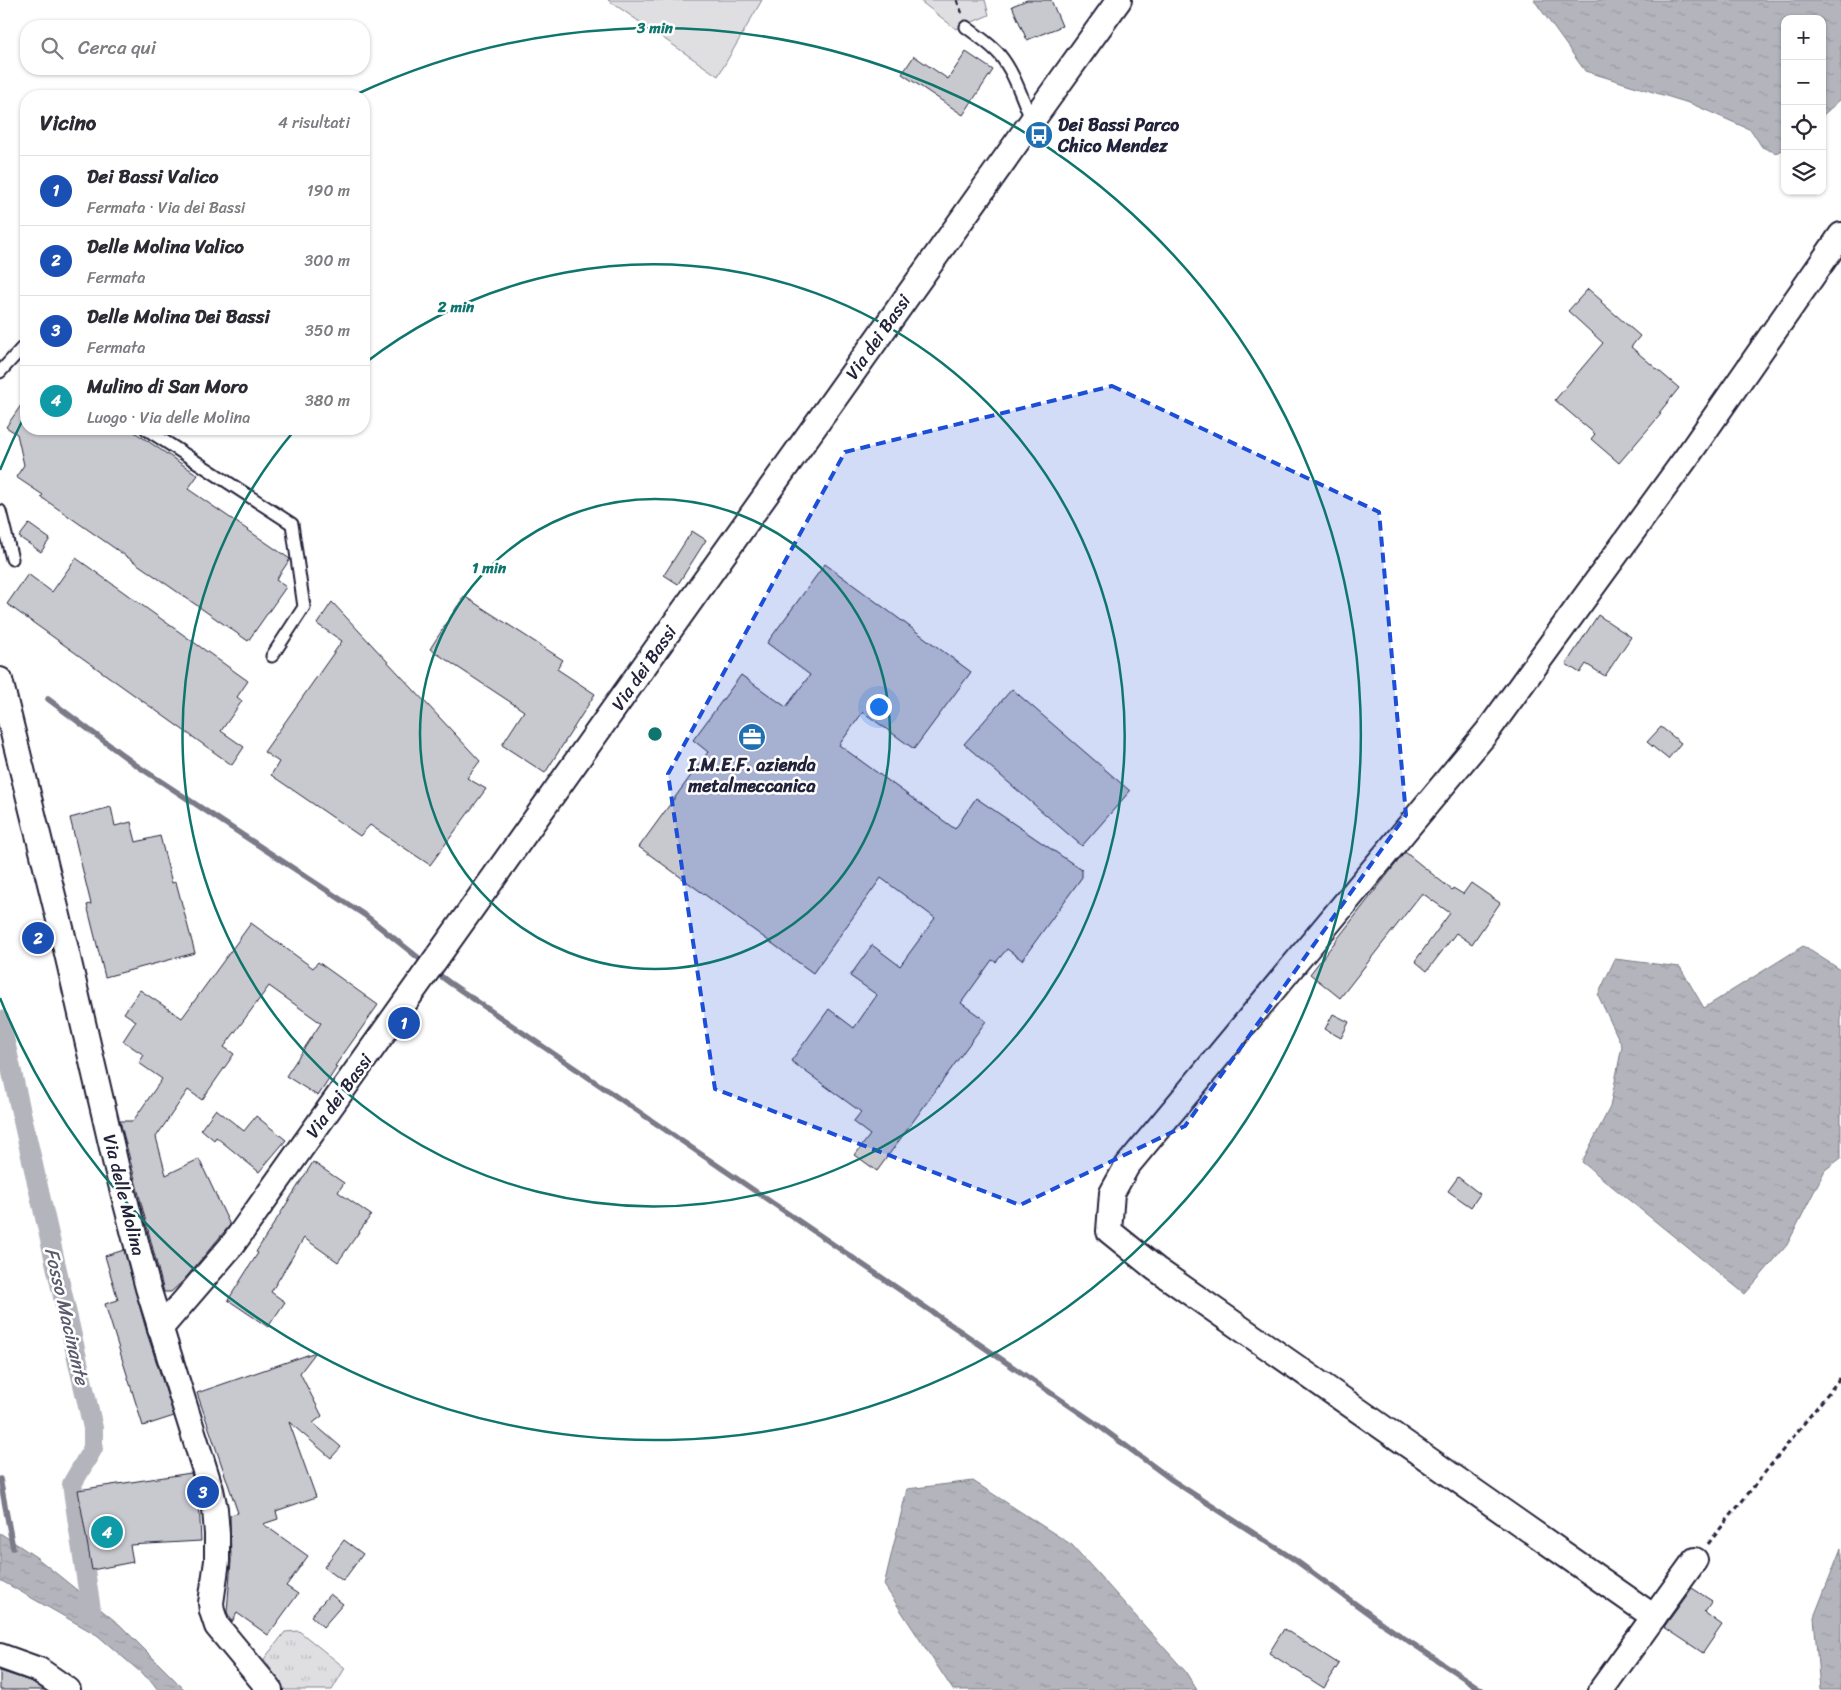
<!DOCTYPE html>
<html lang="it">
<head>
<meta charset="utf-8">
<style>
	:root { --surface:#fff; --page:#f2f2f3; --text:#2b2b33; --muted:#7c7c81; --line:#e1e1e2; --accent:#1f6fb2 }
	body { margin:0; font-family:Sriracha,sans-serif; background:var(--page); color:var(--text) }
	.controls { position:absolute; right:15px; top:15px; display:grid; overflow:hidden; border-radius:10px; box-shadow:0 1px 4px #0004 }
	.controls button { width:45px; height:45px; display:grid; place-items:center; padding:0; border:0; border-bottom:1px solid var(--line); background:var(--surface); color:var(--text); font:25px sans-serif }
	.you { position:absolute; left:878px; top:706px; width:18px; height:18px; margin:-12px; border:4px solid #fff; border-radius:50%; background:#1a73e8; box-shadow:0 0 0 8px #1a73e833 }
	.badge { display:grid; place-items:center; width:32px; height:32px; border-radius:50%; background:var(--accent); color:#fff; font-size:16px; font-weight:700 }
	.pin { position:absolute; translate:-50% -50%; border:2px solid #fff; box-shadow:0 1px 5px #0006 }
	.list { margin:0; padding:0; list-style:none }
	h2 { display:flex; justify-content:space-between; align-items:center; height:65px; margin:0; padding:0 20px; font-size:21px }
	h2 small { font-size:16px; font-weight:400; color:var(--muted) }
	.list li { display:grid; grid-template-columns:32px 1fr auto; gap:15px; align-items:center; box-sizing:border-box; height:70px; padding:0 20px; border-top:1px solid var(--line) }
	.list b { display:block; font-size:19px; white-space:nowrap }
	.list p { margin:0; font-size:16px; white-space:nowrap; color:var(--muted) }
	.list em { font-size:16px; font-style:normal; color:var(--muted) }
	.icon { flex:none; width:28px; height:28px; fill:none; stroke:currentColor; stroke-width:2; stroke-linecap:round; stroke-linejoin:round }
	.map { position:relative; flex:none; width:1841px; height:1690px; overflow:hidden }
	.search { position:absolute; background:var(--surface); box-shadow:0 1px 4px #0004; left:20px; top:20px; width:350px; height:55px; display:flex; align-items:center; gap:12px; box-sizing:border-box; padding:0 18px; border-radius:20px; color:var(--muted); font-size:19px }
	.panel { position:absolute; background:var(--surface); box-shadow:0 1px 4px #0004; left:20px; top:90px; width:350px; height:345px; border-radius:20px }
	.map>svg:first-child { display:block }
	.grass { fill:url(#grass-tufts); stroke:#80808e }
	.green { fill:#dfdfe2; stroke:#80808e }
	.water { fill:url(#water-ripples); stroke:#7a7a88 }
	.lines { fill:none; stroke-linecap:round; stroke-linejoin:round }
	.stream { stroke:#7a7a88; stroke-width:5.5 }
	.canal { stroke:#b4b4bc; stroke-width:20 }
	.building { fill:#c8c8cf; stroke:#22223b }
	.lane-casing { stroke:#22223b; stroke-width:15 }
	.street-casing { stroke:#22223b; stroke-width:28 }
	.path { stroke:#22223b; stroke-width:3; stroke-dasharray:5 4; stroke-linecap:butt }
	.lane { stroke:#fff; stroke-width:11 }
	.street { stroke:#fff; stroke-width:24 }
	.marked { fill:#1d4ed8; fill-opacity:0.2; stroke:#1d4ed8; stroke-width:4; stroke-dasharray:10 6; stroke-linejoin:round }
	.ring { fill:none; stroke:#0f766e; stroke-width:2.5 }
	.labels { text-anchor:middle; dominant-baseline:central; stroke-width:5; stroke-linejoin:round; paint-order:stroke }
	.poi-label { font-size:18px; font-weight:bold; fill:#22223b; stroke:#fff; text-anchor:start }
	.street-label { font-size:18px; fill:#22223b; stroke:#fff }
	.water-label { font-size:19px; font-style:italic; fill:#5c5c6f; stroke:#fff }
	.centre { fill:#0f766e; stroke:#fff; stroke-width:2.5 }
	.ring-label { font-size:15px; text-anchor:middle; font-weight:bold; fill:#0f766e; stroke:#fff; stroke-width:5; stroke-linejoin:round; paint-order:stroke }
</style>
</head>
<body>
<div class="map">
<svg width="1841" height="1690" viewBox="0 0 1841 1690">
	<defs>
		<pattern id="grass-tufts" width="24" height="20" patternUnits="userSpaceOnUse" patternTransform="scale(1.25)"><rect width="24" height="20" fill="#dfdfe2"/><path d="M3 7l-1-3M5 7V3M7 7l1-3M15 17l-1-3M17 17v-4M19 17l1-3" fill="none" stroke="#bfbfc3"/></pattern>
		<pattern id="water-ripples" width="26" height="14" patternUnits="userSpaceOnUse" patternTransform="scale(1.25)"><rect width="26" height="14" fill="#b4b4bc"/><path d="M2 4q2-2 4 0t4 0M15 11q2-2 4 0t4 0" fill="none" stroke="#9a9aa2"/></pattern>
	</defs>
	<rect width="100%" height="100%" fill="#fff"/>
	<filter id="ink" filterUnits="userSpaceOnUse"><feTurbulence type="fractalNoise" baseFrequency=".02" numOctaves="2"/><feDisplacementMap in="SourceGraphic" scale="10" xChannelSelector="R" yChannelSelector="G"/><feConvolveMatrix kernelMatrix="1 2 1 2 8 2 1 2 1" color-interpolation-filters="sRGB"/></filter>
	<g filter="url(#ink)">
		<polygon class="grass" points="299,1631 345,1668 332,1690 285,1690 264,1659 285,1632"/>
		<g class="green">
			<polygon points="608,0 762,0 718,76"/>
			<polygon points="919,0 985,0 989,15 956,29"/>
		</g>
		<g class="water">
			<polygon points="1534,0 1841,0 1841,99 1822,116 1822,19 1785,19 1785,148 1776,153 1762,147 1751,130 1692,104 1585,71"/>
			<polygon points="1803,946 1841,970 1841,1158 1825,1170 1787,1245 1745,1294 1582,1162 1610,1107 1622,1046 1598,995 1615,959 1680,967 1704,1008"/>
			<polygon points="973,1481 1072,1545 1185,1671 1197,1690 953,1690 884,1585 907,1489"/>
			<polygon points="0,1533 36,1557 120,1625 185,1690 158,1690 152,1682 97,1635 0,1580"/>
			<polygon points="1841,1548 1841,1690 1820,1690 1814,1617"/>
		</g>
		<g class="lines">
			<g class="stream">
				<polyline points="48,699 136,765 366,916 425,963"/>
				<polyline points="434,971 450,983 1095,1423 1172,1480 1295,1560 1383,1624 1482,1690"/>
				<polyline points="0,1479 13,1548"/>
			</g>
			<polyline class="canal" points="0,1020 93,1428 93,1448 72,1484 91,1610"/>
		</g>
		<g class="building">
			<polygon points="1027,0 1051,0 1062,26 1027,40 1012,6"/>
			<polygon points="966,52 993,70 963,115 902,74 914,56 948,79"/>
			<polygon points="1588,289 1602,301 1601,302 1640,336 1631,347 1679,388 1659,413 1661,414 1619,463 1591,439 1595,434 1555,400 1603,343 1568,311"/>
			<polygon points="26,398 26,429 130,429 198,475 188,489 290,559 276,580 286,587 248,641 41,497 43,495 16,477 24,465 17,434 6,427"/>
			<polygon points="29,524 50,539 41,552 19,537"/>
			<polygon points="692,531 706,540 678,584 664,575"/>
			<polygon points="76,558 248,681 237,697 242,701 221,731 244,747 232,765 7,604 28,574 52,592"/>
			<polygon points="825,564 971,672 914,749 863,712 839,745 955,829 976,798 1082,870 1082,877 1022,960 1007,949 996,962 992,960 961,1003 986,1021 877,1171 855,1155 870,1135 853,1122 861,1112 791,1061 829,1009 854,1028 877,995 850,976 872,945 900,966 935,918 881,878 813,973 639,847 708,752 693,740 741,675 786,707 810,675 767,643"/>
			<polygon points="464,596 563,660 557,669 595,694 545,773 502,745 524,711 430,649"/>
			<polygon points="332,602 480,761 467,778 486,789 430,865 370,825 360,836 271,775 279,762 264,752 342,641 317,624"/>
			<polygon points="1598,615 1631,637 1605,676 1586,664 1580,673 1566,664"/>
			<polygon points="1012,689 1130,791 1082,846 964,744"/>
			<polygon points="1661,727 1681,743 1668,759 1647,742"/>
			<polygon points="111,807 115,826 131,822 136,842 160,836 172,883 176,882 195,953 105,977 87,905 91,904 70,818"/>
			<polygon points="1405,852 1452,890 1453,888 1463,894 1471,883 1500,903 1472,944 1456,933 1427,971 1415,961 1450,913 1422,893 1340,998 1310,974"/>
			<polygon points="251,923 313,968 318,962 378,1005 335,1066 337,1067 318,1096 286,1076 321,1023 269,986 224,1047 234,1054 202,1100 188,1090 156,1137 166,1175 199,1159 230,1225 183,1281 171,1292 164,1292 120,1121 133,1121 162,1079 139,1063 144,1055 123,1041 136,1021 124,1013 140,990 182,1018"/>
			<polygon points="1333,1014 1349,1022 1341,1038 1325,1029"/>
			<polygon points="216,1109 244,1131 256,1116 286,1140 259,1172 216,1137 214,1140 201,1129"/>
			<polygon points="313,1162 344,1183 338,1192 371,1215 338,1262 304,1238 271,1292 285,1302 268,1327 228,1300 258,1253 256,1252"/>
			<polygon points="1458,1177 1480,1194 1471,1207 1448,1191"/>
			<polygon points="124,1250 147,1333 174,1416 143,1426 105,1304 118,1300 105,1256"/>
			<polygon points="316,1352 300,1373 322,1416 313,1423 341,1447 331,1458 289,1422 316,1497 276,1511 278,1519 263,1524 308,1556 286,1586 298,1594 268,1635 237,1613 232,1622 227,1612 231,1561 230,1515 238,1513 197,1393"/>
			<polygon points="191,1473 199,1500 201,1541 130,1545 133,1562 92,1570 78,1490"/>
			<polygon points="344,1540 363,1554 343,1581 324,1567"/>
			<polygon points="1692,1588 1712,1601 1704,1612 1722,1625 1703,1653 1664,1627"/>
			<polygon points="330,1594 343,1604 323,1627 311,1616"/>
			<polygon points="1284,1629 1339,1664 1324,1688 1269,1653"/>
			<polygon points="0,1671 33,1682 44,1690 0,1690"/>
		</g>
		<g class="lines">
			<defs>
				<g id="lane">
					<path d="M966,27c11,8 24,17 33,27 16,19 23,45 33,67"/>
					<polyline points="0,372 22,348 26,350"/>
					<polyline points="146,429 292,524 304,607 272,656"/>
					<polyline points="0,511 12,559"/>
				</g>
				<g id="street">
					<polyline points="0,680 62,932 116,1165 148,1288 211,1490 215,1509 217,1534 217,1561 211,1603 212,1611 217,1626 270,1690"/>
					<polyline points="160,1329 233,1244 1032,121 1119,0"/>
					<polyline points="1654,1617 1156,1269 1109,1231 1112,1193 1127,1166 1487,732 1689,454 1841,235"/>
					<polyline points="0,1656 39,1670 68,1690"/>
					<polyline points="1601,1690 1695,1560"/>
				</g>
			</defs>
			<use href="#lane" class="lane-casing"/>
			<use href="#street" class="street-casing"/>
			<g class="path">
				<polyline points="957,0 962,14"/>
				<polyline points="1708,1544 1841,1377"/>
			</g>
			<use href="#lane" class="lane"/>
			<use href="#street" class="street"/>
		</g>
	</g>
	<path class="marked" d="M1112,386l267,126 27,303 -221,311 -165,79 -305,-116 -47,-315 177,-322z"/>
	<g class="ring">
		<circle cx="655" cy="734" r="235"/>
		<path d="M365 363A471 471 0 1 1 294 431"/>
		<path d="M0 470A706 706 0 0 1 26 413M357 94A706 706 0 1 1 0 998"/>
	</g>
	<defs>
		<symbol id="bus-disc" viewBox="-11 -11 22 22"><circle r="9.5" fill="#1f6fb2" stroke="#fff"/><path d="M-5-6H5V4H4V6H2V4H-2V6H-4V4H-5ZM-3.5-4V0h7V-4ZM-3.5 1.2v1.5H-2V1.2ZM2 1.2v1.5H3.5V1.2Z" fill="#fff"/></symbol>
		<symbol id="office-disc" viewBox="-11 -11 22 22"><circle r="9.5" fill="#1f6fb2" stroke="#fff"/><path d="M-6-3h4V-5.5h4V-3h4V5H-6ZM-1-4.5V-3h2v-1.5ZM-6 0V1H6V0Z" fill="#fff"/></symbol>
	</defs>
	<g fill-rule="evenodd">
		<use href="#bus-disc" x="1023" y="119" width="32" height="32"/>
		<use href="#office-disc" x="736" y="721" width="32" height="32"/>
	</g>
	<g class="labels">
		<g class="poi-label">
			<text x="1058" y="125">Dei Bassi Parco<tspan x="1058" dy="21">Chico Mendez</tspan></text>
			<text x="752" y="765" text-anchor="middle">I.M.E.F. azienda<tspan x="752" dy="21">metalmeccanica</tspan></text>
		</g>
		<g class="street-label">
			<text transform="translate(878 337) rotate(-55)">Via dei Bassi</text>
			<text transform="translate(644 668) rotate(-55)">Via dei Bassi</text>
			<text transform="translate(339 1096) rotate(-54)">Via dei Bassi</text>
			<text transform="translate(124 1195) rotate(76)">Via delle Molina</text>
		</g>
		<g class="water-label">
			<text transform="translate(67 1316) rotate(77)">Fosso Macinante</text>
		</g>
	</g>
	<circle cx="655" cy="734" r="8" class="centre"/>
	<g class="ring-label">
		<text x="655" y="33">3 min</text>
		<text x="456" y="312">2 min</text>
		<text x="489" y="573">1 min</text>
	</g>
</svg>
<div class="controls">
<button>+</button>
<button>−</button>
<button><svg class="icon" aria-label="locate" viewBox="0 0 24 24"><circle cx="12" cy="12" r="6"/><path d="M12 2v4M12 18v4M2 12h4M18 12h4"/></svg></button>
<button><svg class="icon" aria-label="layers" viewBox="0 0 24 24"><path d="M12 4l9 5-9 5-9-5zM3 14l9 5 9-5"/></svg></button>
</div>
<div class="you"></div>
<div class="pin badge" style="left:404px;top:1023px;background:#1a4fb4">1</div>
<div class="pin badge" style="left:38px;top:938px;background:#1a4fb4">2</div>
<div class="pin badge" style="left:203px;top:1492px;background:#1a4fb4">3</div>
<div class="pin badge" style="left:107px;top:1532px;background:#0f9aa8">4</div>
<div class="search"><svg class="icon" aria-label="search" viewBox="0 0 24 24"><circle cx="10" cy="10" r="6"/><path d="M15 15l6 6"/></svg>Cerca qui</div>
<section class="panel">
<h2>Vicino<small>4 risultati</small></h2>
<ul class="list">
<li><span class="badge" style="background:#1a4fb4">1</span><div><b>Dei Bassi Valico</b><p>Fermata · Via dei Bassi</p></div><em>190 m</em></li>
<li><span class="badge" style="background:#1a4fb4">2</span><div><b>Delle Molina Valico</b><p>Fermata</p></div><em>300 m</em></li>
<li><span class="badge" style="background:#1a4fb4">3</span><div><b>Delle Molina Dei Bassi</b><p>Fermata</p></div><em>350 m</em></li>
<li><span class="badge" style="background:#0f9aa8">4</span><div><b>Mulino di San Moro</b><p>Luogo · Via delle Molina</p></div><em>380 m</em></li>
</ul>
</section>
</div>
</body>
</html>
